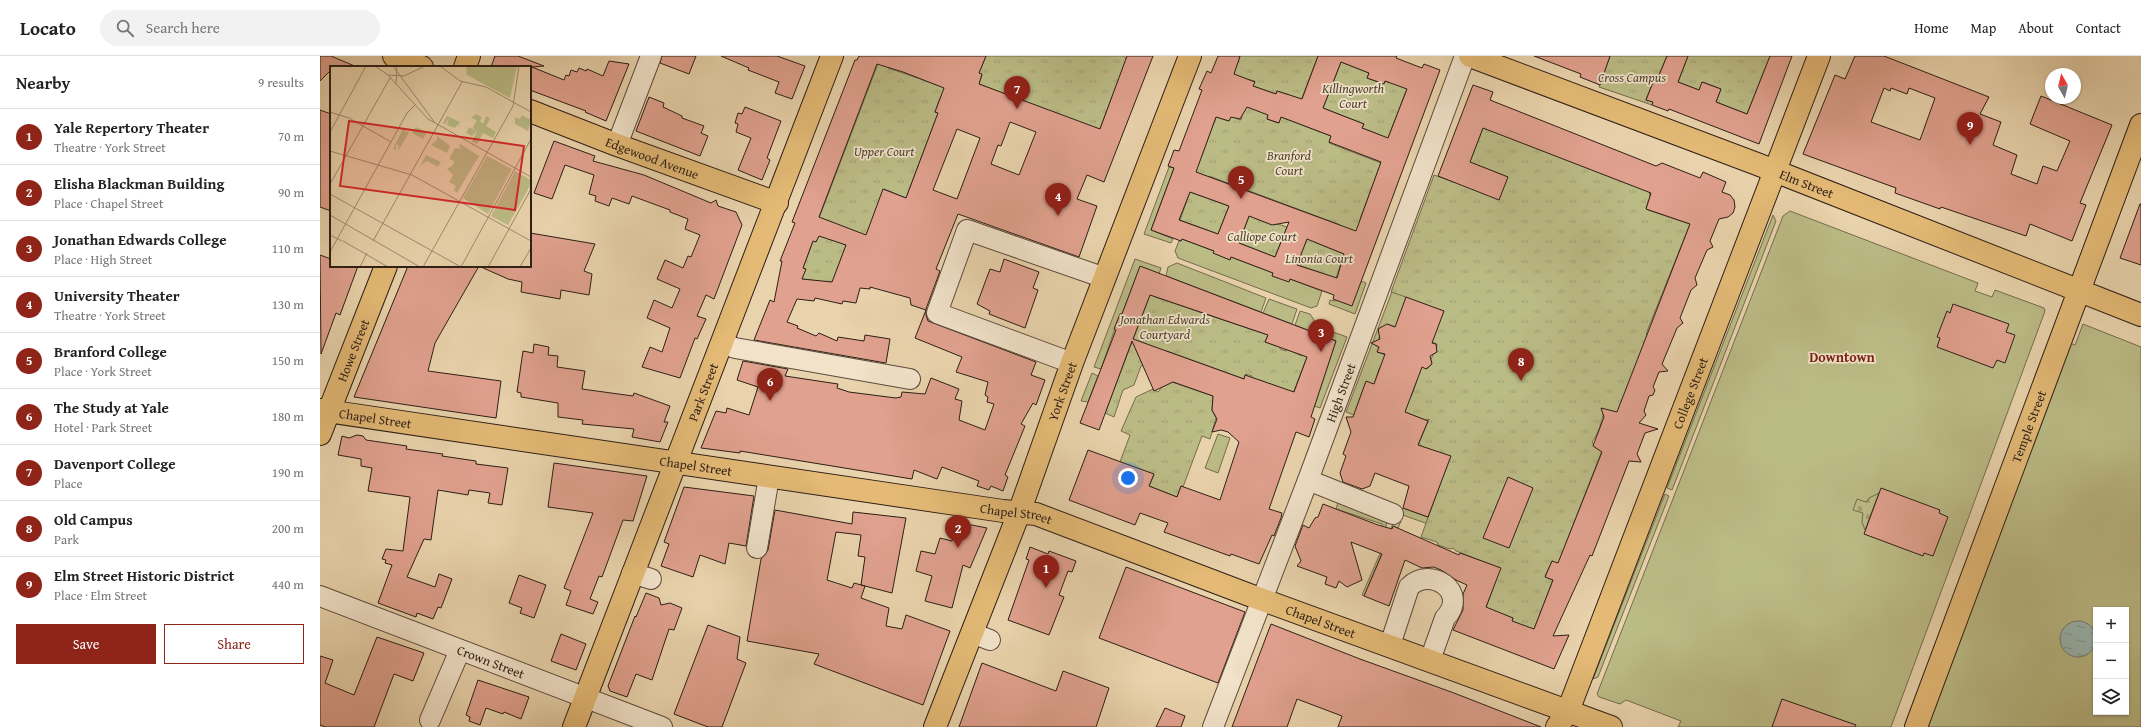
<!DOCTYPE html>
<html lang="en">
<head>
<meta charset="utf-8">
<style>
	:root { --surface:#fff; --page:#f2f2f2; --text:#222; --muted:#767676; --line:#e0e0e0; --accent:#8f2418 }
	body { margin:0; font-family:"Gentium Book Plus",serif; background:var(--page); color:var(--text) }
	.controls { position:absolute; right:12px; bottom:12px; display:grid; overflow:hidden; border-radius:0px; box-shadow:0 1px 3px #0004 }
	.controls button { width:36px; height:36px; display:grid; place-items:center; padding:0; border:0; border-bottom:1px solid var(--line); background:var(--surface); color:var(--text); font:20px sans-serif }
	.compass { position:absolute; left:1725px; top:12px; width:36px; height:36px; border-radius:50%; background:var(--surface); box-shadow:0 1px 3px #0004; rotate:352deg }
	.you { position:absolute; left:808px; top:422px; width:14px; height:14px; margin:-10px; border:3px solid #fff; border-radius:50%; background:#1a73e8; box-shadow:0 0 0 6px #1a73e833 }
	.badge { display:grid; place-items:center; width:26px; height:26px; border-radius:50%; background:var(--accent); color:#fff; font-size:13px; font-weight:700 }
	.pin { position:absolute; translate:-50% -33px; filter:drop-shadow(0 1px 2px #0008) }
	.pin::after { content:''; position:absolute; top:21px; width:14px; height:12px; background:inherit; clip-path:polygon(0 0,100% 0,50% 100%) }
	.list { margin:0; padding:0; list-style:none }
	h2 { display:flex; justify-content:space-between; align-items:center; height:52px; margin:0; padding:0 16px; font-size:17px }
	h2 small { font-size:13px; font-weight:400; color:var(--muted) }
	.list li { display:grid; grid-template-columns:26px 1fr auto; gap:12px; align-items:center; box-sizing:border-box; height:56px; padding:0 16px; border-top:1px solid var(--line) }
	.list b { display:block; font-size:15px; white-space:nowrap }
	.list p { margin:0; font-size:13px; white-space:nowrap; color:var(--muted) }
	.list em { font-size:13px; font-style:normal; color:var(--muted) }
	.actions { display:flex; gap:8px; padding:12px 16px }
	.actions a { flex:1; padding:9px 0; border:1px solid var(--accent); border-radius:0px; text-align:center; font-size:14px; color:var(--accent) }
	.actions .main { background:var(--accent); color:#fff }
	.icon { flex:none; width:22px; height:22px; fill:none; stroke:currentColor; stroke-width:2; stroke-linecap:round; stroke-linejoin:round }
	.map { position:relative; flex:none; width:1821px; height:671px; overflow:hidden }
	header { display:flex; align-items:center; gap:24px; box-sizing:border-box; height:56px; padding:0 20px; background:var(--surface); border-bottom:1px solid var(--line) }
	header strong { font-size:19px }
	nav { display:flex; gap:22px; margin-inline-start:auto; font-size:14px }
	.search { width:280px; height:36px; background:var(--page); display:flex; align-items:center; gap:10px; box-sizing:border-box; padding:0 14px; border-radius:22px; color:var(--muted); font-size:15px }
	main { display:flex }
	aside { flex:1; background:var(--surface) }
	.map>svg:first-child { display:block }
	.grass { fill:#bbbb86; stroke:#746c4e; fill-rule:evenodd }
	.cemetery { fill:url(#cemetery-stones); stroke:#746c4e }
	.park { fill:url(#park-tufts); stroke:#746c4e }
	.water { fill:url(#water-ripples); stroke:#6e7973 }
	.building { fill:#e0a18e; stroke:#2d1e16; fill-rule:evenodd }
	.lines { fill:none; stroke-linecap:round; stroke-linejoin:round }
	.minor-casing { stroke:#5c4b3c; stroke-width:22 }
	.major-casing { stroke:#2d1e16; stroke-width:24 }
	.minor { stroke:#f1e2c9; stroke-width:20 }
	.major { stroke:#e4ba76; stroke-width:22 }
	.labels { text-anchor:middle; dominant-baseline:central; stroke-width:3.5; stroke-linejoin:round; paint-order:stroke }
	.park-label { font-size:13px; font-style:italic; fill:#504532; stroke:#f1e2c9 }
	.street-label { font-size:13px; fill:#2d1e16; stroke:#f1e2c9 }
	.neighbourhood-label { font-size:14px; font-weight:bold; fill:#7a1f14; stroke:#f1e2c9 }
	.inset-road { fill:none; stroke:#9e8b70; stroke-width:1 }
	.view { fill:#d62828; fill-opacity:0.15; stroke:#d62828; stroke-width:2 }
	.inset-edge { fill:none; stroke:#2d1e16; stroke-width:2 }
</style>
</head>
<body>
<header>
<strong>Locato</strong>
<div class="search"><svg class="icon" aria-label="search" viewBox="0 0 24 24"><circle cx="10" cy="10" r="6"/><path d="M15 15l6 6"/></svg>Search here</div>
<nav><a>Home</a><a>Map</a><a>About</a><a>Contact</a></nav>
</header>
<main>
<aside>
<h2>Nearby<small>9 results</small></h2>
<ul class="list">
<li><span class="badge">1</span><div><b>Yale Repertory Theater</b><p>Theatre · York Street</p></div><em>70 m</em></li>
<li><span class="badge">2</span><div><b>Elisha Blackman Building</b><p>Place · Chapel Street</p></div><em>90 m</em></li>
<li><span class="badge">3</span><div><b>Jonathan Edwards College</b><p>Place · High Street</p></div><em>110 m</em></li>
<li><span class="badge">4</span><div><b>University Theater</b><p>Theatre · York Street</p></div><em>130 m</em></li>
<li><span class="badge">5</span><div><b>Branford College</b><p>Place · York Street</p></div><em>150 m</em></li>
<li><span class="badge">6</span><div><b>The Study at Yale</b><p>Hotel · Park Street</p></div><em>180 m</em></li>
<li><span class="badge">7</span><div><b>Davenport College</b><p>Place</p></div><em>190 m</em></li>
<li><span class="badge">8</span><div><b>Old Campus</b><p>Park</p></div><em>200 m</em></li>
<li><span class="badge">9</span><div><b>Elm Street Historic District</b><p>Place · Elm Street</p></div><em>440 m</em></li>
</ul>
<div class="actions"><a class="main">Save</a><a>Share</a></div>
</aside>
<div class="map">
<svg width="1821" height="671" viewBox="0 0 1821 671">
	<defs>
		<pattern id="cemetery-stones" width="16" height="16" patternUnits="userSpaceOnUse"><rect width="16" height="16" fill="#bbbb86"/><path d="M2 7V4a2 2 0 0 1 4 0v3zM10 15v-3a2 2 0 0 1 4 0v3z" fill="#a1a073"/></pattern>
		<pattern id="park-tufts" width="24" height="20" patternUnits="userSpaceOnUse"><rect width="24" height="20" fill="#bbbb86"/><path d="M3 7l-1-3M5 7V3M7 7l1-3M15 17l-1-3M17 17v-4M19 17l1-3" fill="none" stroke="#a1a073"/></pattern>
		<pattern id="water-ripples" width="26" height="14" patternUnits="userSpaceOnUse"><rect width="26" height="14" fill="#99b6b1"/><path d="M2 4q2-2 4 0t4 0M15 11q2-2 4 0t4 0" fill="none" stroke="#7d938f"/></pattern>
	</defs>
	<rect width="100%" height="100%" fill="#e9d3ac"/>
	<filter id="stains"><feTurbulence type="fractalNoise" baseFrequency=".005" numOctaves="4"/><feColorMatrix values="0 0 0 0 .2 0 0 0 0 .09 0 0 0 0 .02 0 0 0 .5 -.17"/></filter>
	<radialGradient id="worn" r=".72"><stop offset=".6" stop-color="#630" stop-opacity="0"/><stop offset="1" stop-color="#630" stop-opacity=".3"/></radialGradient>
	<g class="grass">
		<polygon points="849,111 854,112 831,174 853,183 851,187 824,178"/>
		<polygon points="1470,155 1658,227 1655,235 1672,241 1675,234 1724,252 1725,255 1571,671 1358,671 1361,665 1306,644 1300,648 1279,641 1277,638 1463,160"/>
		<polygon points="1453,159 1456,165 1352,434 1347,432"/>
		<polygon points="862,183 894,195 894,197 910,203 911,201 1002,235 997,250 991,252 858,202 855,195 859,185 861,185"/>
		<polygon points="1088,194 1104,200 1079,272 1067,268 1065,273 1059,272 1058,274 1061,276 1058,285 1053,287 1059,292 1057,296 1068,300 1059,313 1054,328 1046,326 1034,359 1026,356"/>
		<polygon points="815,203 841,212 839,218 820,211 802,258 800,258 781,313 774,311"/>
		<polygon points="857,207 946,242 941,256 846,220 848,211"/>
		<polygon points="1041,225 1046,227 1035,258 1009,248 1010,244 1015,245"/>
		<polygon points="949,243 977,253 972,268 943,257"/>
		<polygon points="980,255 990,258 994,264 990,275 975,269"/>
		<path d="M1763,268l58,23v380h-215l144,-384 5,2zM1776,554h30v102h-30z"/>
		<polygon points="1002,272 1027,281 1000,352 994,350 1016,285 999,278"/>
		<polygon points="772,317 778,320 768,346 761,345"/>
		<polygon points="898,378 910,382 898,417 885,412"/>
		<polygon points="1345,438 1349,440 1278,621 1273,623"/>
		<polygon points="1018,447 1069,460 1064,476 1062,468 1016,453"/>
		<polygon points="1083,452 1110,462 1108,468 1080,458"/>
		<polygon points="1075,463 1081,465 1078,472 1073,471 1044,540 1042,539"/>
	</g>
	<polygon class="cemetery" points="1559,437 1545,474 1542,466 1543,457 1533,454 1537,443 1546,446 1549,442"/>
	<g class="park">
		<polygon points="666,0 803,0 807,2 779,75 659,28 662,19 659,17"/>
		<polygon points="920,0 998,0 980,47 967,38 957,35 956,38 933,30 935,25 913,20"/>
		<polygon points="1290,0 1347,0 1337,24 1334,24 1326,43 1333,46 1332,49 1279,31"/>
		<polygon points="1368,0 1450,0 1427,58 1396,46 1401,33 1383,26 1379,34 1358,26"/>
		<path d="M559,5l10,3 -1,4 59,20c-7,6 -9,16 -12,24l3,1 -32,85 -22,-9 -29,97 2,-54 -41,-6z"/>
		<polygon points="1021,6 1049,17 1047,22 1063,28 1065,25 1069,27 1072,20 1093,28 1086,35 1066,87 1060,79 1042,72 1044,68 1003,52"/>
		<polygon points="910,29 948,59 947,63 958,67 961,61 1011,80 1009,87 1061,107 1040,163 1041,181 1018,168 889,120 886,127 868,120 880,104 896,61 909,65 911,60 921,64 922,60"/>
		<path d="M1163,72l166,62 1,7 -4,11 2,2 42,14 -44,110 1,1 -18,52 -14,29 -11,-5c-3,12 -5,22 -12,31l3,5 8,1 -45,116 -6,-3 -7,15 8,4 -19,49 -25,-1 4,-10 -27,-10 14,-40 -44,-17 -3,-3 -3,1 -12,-4 -1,-3 -16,-5 29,-80 -28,-10 -3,-4 10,-24 -4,1 -25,-10 -10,-20 21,7 5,-14 -7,-3 6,-16 12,5 4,-4 -1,-4 4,-8 2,-1 1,-8 -13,-5 -18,-42 -15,-5 43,-117 17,6 57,-4 -38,-15z"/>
		<polygon points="870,136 909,150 898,178 860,164"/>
		<path d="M931,155c12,15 21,10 36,16l-12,30 -36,-14z"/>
		<path d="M500,175c6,9 14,10 24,11l-1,2 4,2 -2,2 -12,35 -31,-4 1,-11 10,-27 3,1z"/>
		<polygon points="989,178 994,186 1024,198 1016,222 981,210 978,205"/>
		<polygon points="833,231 835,241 948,279 945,286 960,291 960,293 966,295 967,293 982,300 987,286 992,288 972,340 931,324 932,320 926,318 924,323 847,295 843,305 821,310 814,329 803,334 794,361 785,357"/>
		<polygon points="849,325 893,340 892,354 896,362 890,383 882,380 863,431 861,430 857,441 829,430 834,419 800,406 810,379 801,375 816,341 833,333 838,336 840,334 840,330"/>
	</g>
	<circle class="water" cx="1758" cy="583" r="18"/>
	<g class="building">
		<polygon points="0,0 11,0 37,11 11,11 11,14 0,25"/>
		<polygon points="175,0 198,0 224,10 212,11 244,24 246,19 249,20 251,14 257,16 259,12 266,15 267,13 283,20 289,5 309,8 286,65 265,56 266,55 210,34 210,11 171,11"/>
		<polygon points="342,0 376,0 369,18 340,7"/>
		<polygon points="401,0 457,0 485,10 472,43 455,37 459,26 428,14 429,12"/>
		<path d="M539,0h127l-7,17 3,1 -3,10 121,45 27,-73h26l-49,126 -17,-7 -10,24 20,7 -18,51 -121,-43 -22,55 4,2 -14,38v6l2,6 108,41 -5,13 14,5 -9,25 -3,-2 -12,21 4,2 -20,49 3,2 -5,14 -12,-5 -2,4 -12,-4 2,-5 -37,-14 -5,12 -23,-9 -2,9 -172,-28v2l-39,-5 15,-37 10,2 1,-5 22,7 9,-28 -21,-7 6,-19 45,8 -3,7 53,8 -1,4 12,4 47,6 5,-1 1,-5 23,2 6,-16 28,11 -4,10 7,2 -3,19 26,10 9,-26 -7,-2 1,-5 -3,-2 3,-13 -32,-10 6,-15 -47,-19 11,-28 -15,-5 -1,-7 -40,-11v2l-10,-1 -4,15 -13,-2 -1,3 -27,-6 -1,3 -17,-2 -10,23 11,4 -1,2 19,8 3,-3 18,8 1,-4 26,4 1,-6 25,4 -4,24 -132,-23 16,-40 4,2 8,-41h-2l15,-38 -3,-1 63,-162h2zM557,8l26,8 41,16 -9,24 3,1 -32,85 -23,-9 -17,46 -47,-18zM690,66l26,10 -17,43 -28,-11 7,-19 3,1zM637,73l23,9 -23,61 -24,-9zM499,180l27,9 -14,37 -30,-3 4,-10 -3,-1 10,-27 3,1z"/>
		<path d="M898,0h22l-6,18 21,8 -2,4 23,8 1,-3 25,8 16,-43h79l-1,2 26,10 2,-4 16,6 -88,236 -19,-7 1,-4 -44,-16 -1,3 -17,-6 1,-3 -42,-16 -1,3 -17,-7 1,-2 -32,-12 -1,2 -30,-11 23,-62 -6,-2 6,-16 5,1 23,-61 -3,-1 8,-18 4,2zM1021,6l28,11 -2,5 17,6 1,-3 22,8 -19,49 -26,-10 2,-4 -41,-16zM927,51l21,8 -1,4 12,4 2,-6 50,19 -2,6 52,20 -25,69 -160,-59 20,-55 13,4 2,-4 9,2zM870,136l39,14 -11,28 -39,-14zM929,160l23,9 17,-3 -14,35 -36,-14zM987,183l37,15 -7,24 -40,-13z"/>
		<polygon points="1214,0 1290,0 1280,29 1260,21 1261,18"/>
		<polygon points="1347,0 1368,0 1358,26 1379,34 1382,26 1401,33 1396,46 1427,58 1450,0 1472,0 1439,88 1349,53 1348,55 1332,49 1333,46 1326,44 1334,24 1337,24"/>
		<path d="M1535,0h29l105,41 -9,17 21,8 -8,23 24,10 -6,19 26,10 6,-18 14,5 13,-30 -40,-17 11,-28 71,29 -32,78 6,2 -14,36 -42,-17 -4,12 -85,-29 -1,2 -45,-16 1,-5 -93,-34 32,-79 10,4zM1564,32l6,3 1,-3 16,6 2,-6 26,10 -15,42 -49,-18z"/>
		<polygon points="1153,29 1173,36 1170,44 1336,110 1342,107 1380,122 1383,116 1406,126 1402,136 1410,139 1414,144 1415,151 1413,157 1408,161 1399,163 1390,185 1393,191 1387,194 1375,222 1377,229 1371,234 1360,262 1363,267 1357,272 1342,308 1348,315 1339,316 1333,331 1335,334 1333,339 1329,340 1324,355 1326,359 1319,367 1338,373 1325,377 1317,398 1321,406 1309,405 1272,500 1270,499 1233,580 1249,579 1234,613 1133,574 1143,554 1143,538 1147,529 1136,524 1121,514 1114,511 1102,512 1085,504 1069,550 1044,540 1062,498 1031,486 1042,524 1027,531 1019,525 1016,532 1005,528 1007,521 977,510 981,505 975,490 983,469 989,472 995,462 998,461 1003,448 1058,469 1072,473 1073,470 1139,499 1140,497 1181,512 1166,551 1193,562 1192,565 1214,573 1233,524 1225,521 1232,505 1238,507 1282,396 1273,390 1284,361 1281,352 1297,356 1370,168 1326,153 1331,137 1163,72 1150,106 1188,121 1179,144 1118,120"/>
		<polygon points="329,41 344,47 343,51 362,60 362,62 384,70 381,77 388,80 380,100 316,75"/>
		<polygon points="425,51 461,65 447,102 450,104 442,124 418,114 431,82 416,76 418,68 415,67 418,57 422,58"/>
		<polygon points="0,54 11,58 11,155 0,151"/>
		<polygon points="234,85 275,100 273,105 324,119 391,147 396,144 398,150 416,156 422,169 394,243 386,239 377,260 386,263 377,283 375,282 360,322 322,311 330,291 342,296 350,272 327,262 334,244 352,252 360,233 337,223 345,204 363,212 368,200 371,201 380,179 365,173 368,163 350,156 350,154 312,140 309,148 292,142 289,150 275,145 276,140 269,138 274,119 245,109 232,143 214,137"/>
		<polygon points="1820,148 1821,148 1821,209 1800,202"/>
		<polygon points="210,177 275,188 264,215 272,218 269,239 241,234 240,243 201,236 202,226 188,223 161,211 210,210"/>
		<polygon points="0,199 11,203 11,210 38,210 20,259 16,257 1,298"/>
		<polygon points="684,203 719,216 713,232 718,234 705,272 669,258 670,255 657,248 670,213 680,216"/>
		<polygon points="88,210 159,210 115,287 108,315 181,325 176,362 34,341"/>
		<path d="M820,210l196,75 -25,76 4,2 -6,18 -13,-5 -27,77 13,4 -1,5 -7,18 -2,-1 -13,29 -28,-10 -1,2 -66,-24 4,-9 -28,-10 -5,12 -66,-25 19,-50 66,24 -5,12 28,11 4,-11 39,14 19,-58 -11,-10 -7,-2 -9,2 5,-13 -5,-9 1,-14 -40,-14 -19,9 -22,-50 -33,89 -19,-7 36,-93 -2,-1 6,-15h2zM830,239l118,40 -3,7 42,15 -13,35 -49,-17 -1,4 -111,-40z"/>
		<polygon points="1086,241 1124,255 1112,287 1116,288 1117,296 1110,300 1112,308 1106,313 1102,311 1085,356 1108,365 1098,389 1131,400 1108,461 1083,452 1089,430 1055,417 1050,430 1042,433 1023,426 1020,417 1026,400 1023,398 1031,376 1026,361 1033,361 1046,325 1054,328 1065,298 1057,296 1059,291 1051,287 1060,283 1058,273 1067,268 1075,271"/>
		<polygon points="1633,248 1689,268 1686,276 1695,279 1685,307 1677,304 1673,312 1617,291 1620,282 1617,281 1627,255 1630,257"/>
		<polygon points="214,288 229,291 228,299 238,300 237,311 265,315 262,333 313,340 314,337 350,350 344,366 348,366 340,386 312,381 314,373 262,368 263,364 238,361 238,347 201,341 201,337 197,336 203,295 213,297"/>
		<polygon points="37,379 43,380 46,384 87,390 86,393 123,398 122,400 156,405 156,408 188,412 182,449 168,447 170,437 149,434 148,439 118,434 111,484 104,483 87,521 115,531 119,518 132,523 121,552 118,551 113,563 97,557 96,561 58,547 72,509 65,507 66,504 62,503 66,493 83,495 90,441 48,435 52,412 41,410 41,403 18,399 22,380 29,382"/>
		<polygon points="234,407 327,420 313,465 303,464 282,521 279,520 270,543 278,546 273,558 246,549 251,535 244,532 273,457 228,451"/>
		<polygon points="1188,421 1213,432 1189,492 1163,482"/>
		<polygon points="364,431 434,440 426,490 409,487 405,508 380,499 373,521 341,510 349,488 344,486"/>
		<polygon points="1561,432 1620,454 1619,457 1628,461 1613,500 1604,497 1603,500 1544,478"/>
		<polygon points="455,454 532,468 533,456 586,462 572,537 541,529 545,501 538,500 541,479 516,476 507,524 532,532 534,527 545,530 541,542 569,552 566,570 582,573 586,559 630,575 603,649 494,608 499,598 427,585 441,503 448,494"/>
		<polygon points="636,466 667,472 650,512 643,509 632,552 605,545 612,520 596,515 601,495 615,498 620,482 632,485"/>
		<polygon points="710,491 728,498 729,495 756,505 752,516 748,515 739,539 744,541 729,579 688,564 709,504 706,503"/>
		<polygon points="806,511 925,556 898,627 779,582"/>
		<polygon points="199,519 226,529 214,562 200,557 202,552 189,547"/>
		<polygon points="326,537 339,542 341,549 350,547 362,552 354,574 349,573 332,624 316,618 307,641 290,635 288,630 315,560 316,561"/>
		<polygon points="951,568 1040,603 1134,637 1221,671 1018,671 1022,660 977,643 967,671 912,671"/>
		<polygon points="388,569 420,581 417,603 426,607 402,671 388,671 354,658"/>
		<polygon points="241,578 266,588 256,614 231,605"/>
		<polygon points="57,581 104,597 93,625 74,618 54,671 6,671 0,669 0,600 13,604 5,627 34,639"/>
		<polygon points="662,607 736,635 743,615 789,632 776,671 639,671"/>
		<polygon points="158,624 209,641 201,663 184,656 183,658 166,652 160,669 149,665 150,661 146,659"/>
		<polygon points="1462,643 1536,669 1535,671 1452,671"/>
		<polygon points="845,652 865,660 861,671 836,671"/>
	</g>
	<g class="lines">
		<defs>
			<g id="minor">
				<polyline points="297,89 331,0"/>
				<polyline points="402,287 415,292 590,323"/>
				<polyline points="752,307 617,257 647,174 785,222"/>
				<polyline points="988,424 1073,458"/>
				<polyline points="437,492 449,421"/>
				<polyline points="312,517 331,523"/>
				<path id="s1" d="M0,540l342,131"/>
				<polyline points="652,577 670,584"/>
				<path d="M1070,589l19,-58c21,-22 61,5 36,31l-15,42"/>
				<polyline points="110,664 140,594"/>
				<path id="s2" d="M893,671l95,-247 157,-424"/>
			</g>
			<g id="major">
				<polyline points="74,0 102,11"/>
				<path id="s3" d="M1150,0l287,108 384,151"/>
				<polyline points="145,11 149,0"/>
				<path id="s4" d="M210,55l87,34 160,58"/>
				<path id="s5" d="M0,354l683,101 33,3 216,82 359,131"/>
				<path id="s6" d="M0,378l66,-168"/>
				<path id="s7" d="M254,671l258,-671"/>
				<path id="s8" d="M615,671l84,-214 53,-150 118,-307"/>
				<path id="s9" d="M1237,671l11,-16 251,-655"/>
				<path id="s10" d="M1596,671l225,-602"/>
			</g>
		</defs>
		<use href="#minor" class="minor-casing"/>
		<use href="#major" class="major-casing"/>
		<use href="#minor" class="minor"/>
		<use href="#major" class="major"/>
	</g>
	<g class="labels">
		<g class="park-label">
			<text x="1312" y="21">Cross Campus</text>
			<text x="1033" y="32">Killingworth<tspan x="1033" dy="15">Court</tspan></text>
			<text x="564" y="95">Upper Court</text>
			<text x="969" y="99">Branford<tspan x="969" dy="15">Court</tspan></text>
			<text x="942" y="180">Calliope Court</text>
			<text x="999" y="202">Linonia Court</text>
			<text x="845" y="263">Jonathan Edwards<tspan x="845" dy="15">Courtyard</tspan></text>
		</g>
		<g class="street-label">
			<text stroke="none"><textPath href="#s4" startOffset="131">Edgewood Avenue</textPath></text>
			<text stroke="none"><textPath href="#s3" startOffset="360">Elm Street</textPath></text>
			<text stroke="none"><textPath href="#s6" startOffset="90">Howe Street</textPath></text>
			<text stroke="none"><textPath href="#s8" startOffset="359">York Street</textPath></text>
			<text stroke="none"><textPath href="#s7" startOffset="359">Park Street</textPath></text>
			<text stroke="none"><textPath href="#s2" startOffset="358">High Street</textPath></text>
			<text stroke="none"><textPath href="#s9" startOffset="360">College Street</textPath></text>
			<text stroke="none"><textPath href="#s5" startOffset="56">Chapel Street</textPath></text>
			<text stroke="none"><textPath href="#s10" startOffset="321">Temple Street</textPath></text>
			<text stroke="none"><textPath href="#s5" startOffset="380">Chapel Street</textPath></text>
			<text stroke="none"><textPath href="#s5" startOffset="704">Chapel Street</textPath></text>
			<text stroke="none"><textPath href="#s5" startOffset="1028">Chapel Street</textPath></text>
			<text stroke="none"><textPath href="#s1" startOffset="183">Crown Street</textPath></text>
		</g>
		<g class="neighbourhood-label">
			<text x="1522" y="301">Downtown</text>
		</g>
	</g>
	<g transform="translate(10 10)">
		<rect width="201" height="201" fill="#e9d3ac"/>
		<path d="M157,90l25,13 -24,45 -25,-16zM185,105l16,9v4l-23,41 -17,-9z" fill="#bbbb86"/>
		<path d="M136,0h51l-7,32 -43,-23z" fill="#bbbb86"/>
		<path d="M146,48l6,3 -2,4 3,3 3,-8 4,3 -4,7 10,6 -3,6 -10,-5 -6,11 -5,-2 5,-11 -5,5 -6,-3 3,-6 6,3 -2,-3 4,-7 -6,-2zM192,49l9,5 -3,11 -13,-7v-7l5,2zM117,50l13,6 -2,3 3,3 -4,-3 -2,3 -8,-3 2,-7 -4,6 -2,-1zM86,61l11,5 -4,7 -11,-6zM73,63l6,4 -11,18 1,-5 -3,-2v6l-3,-1zM107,70l13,10 -3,7 -16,-8 6,-5zM130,78l19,12 -22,37 -3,-3 2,-4 -7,-4 4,-7 -6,-6 6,-4 1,-4 -5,-2 6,-11 7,1 -3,-2zM96,89l15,7 -3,5 -11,-6 -7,5z" fill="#bbbb86"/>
		<path class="inset-road" d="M45,0l13,9 40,44 103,58M63,0l42,57M110,0l20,15 26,6 45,25M58,9l16,1 21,-10M66,18l1,-18M0,46l19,6 42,24M0,66l36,-66M0,85l82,24 119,66M0,118l60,-106M0,128l131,73 70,-128M0,149l90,52M0,169l12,6M13,175l45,26M43,175l89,-159M0,186l77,-139 8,-8M30,201l7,-14M93,201l90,-161 6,-40M158,201l43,-78M190,201l11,-19"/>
		<path class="view" d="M19,55l175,25 -9,64 -175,-24z"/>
		<rect width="201" height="201" class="inset-edge"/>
	</g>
	<rect width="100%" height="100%" filter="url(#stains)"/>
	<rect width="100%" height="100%" fill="url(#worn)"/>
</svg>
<div class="controls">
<button>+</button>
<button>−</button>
<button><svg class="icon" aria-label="layers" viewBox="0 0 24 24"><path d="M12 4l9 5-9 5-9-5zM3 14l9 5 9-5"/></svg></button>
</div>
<svg class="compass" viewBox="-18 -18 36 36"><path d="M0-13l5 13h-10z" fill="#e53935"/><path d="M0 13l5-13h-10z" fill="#767676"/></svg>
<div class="you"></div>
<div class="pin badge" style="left:726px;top:532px">1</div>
<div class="pin badge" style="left:638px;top:492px">2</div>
<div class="pin badge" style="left:1001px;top:296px">3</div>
<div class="pin badge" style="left:738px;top:160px">4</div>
<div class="pin badge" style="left:921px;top:143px">5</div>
<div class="pin badge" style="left:450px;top:345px">6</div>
<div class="pin badge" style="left:697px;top:53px">7</div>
<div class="pin badge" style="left:1201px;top:325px">8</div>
<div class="pin badge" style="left:1650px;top:89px">9</div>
</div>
</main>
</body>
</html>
